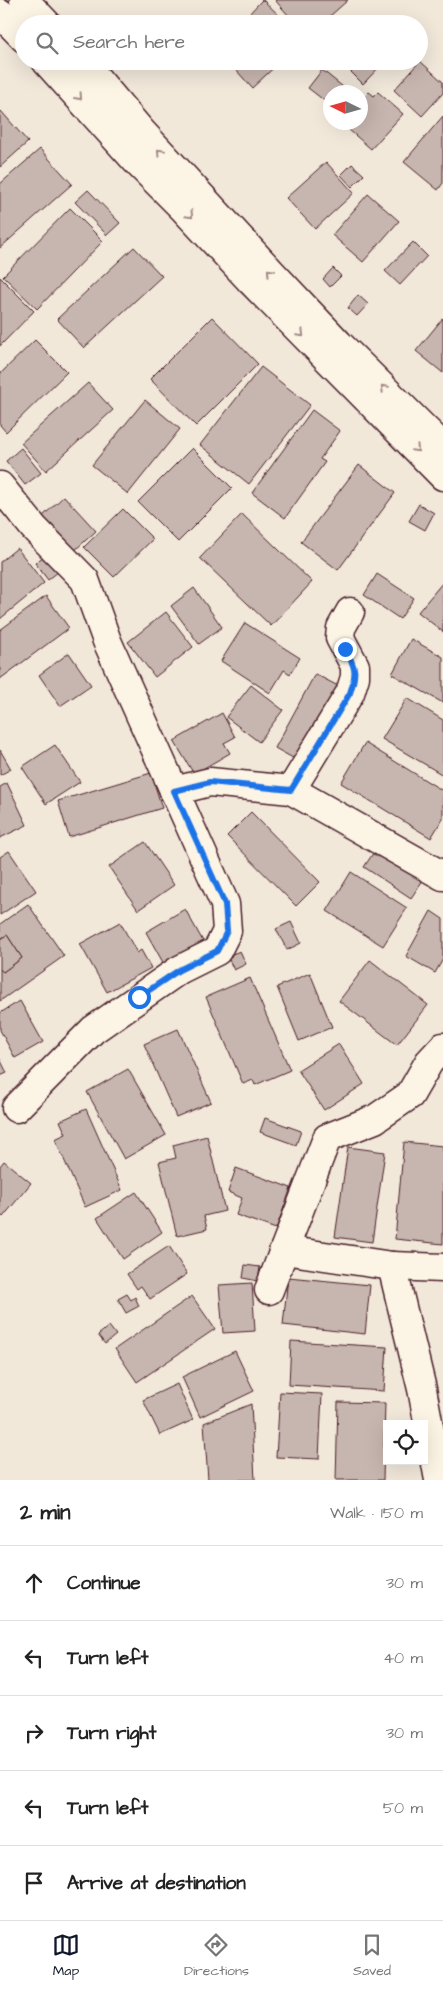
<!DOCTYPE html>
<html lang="en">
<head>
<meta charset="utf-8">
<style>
	:root { --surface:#fff; --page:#f6f6f6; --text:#222; --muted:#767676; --line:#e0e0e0; --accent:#111827 }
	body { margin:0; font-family:"Architects Daughter",sans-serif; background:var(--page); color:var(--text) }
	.controls { position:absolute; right:15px; bottom:15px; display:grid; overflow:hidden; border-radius:0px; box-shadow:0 5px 20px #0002 }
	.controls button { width:45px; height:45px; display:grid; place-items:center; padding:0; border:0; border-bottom:1px solid var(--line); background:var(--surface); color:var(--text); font:25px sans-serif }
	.compass { position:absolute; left:323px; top:85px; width:45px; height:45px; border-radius:50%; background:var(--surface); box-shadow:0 5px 20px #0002; rotate:275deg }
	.stop { position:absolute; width:15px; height:15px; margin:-11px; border:4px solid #1a73e8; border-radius:50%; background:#fff }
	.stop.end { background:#1a73e8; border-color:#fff; box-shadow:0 1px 5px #0008 }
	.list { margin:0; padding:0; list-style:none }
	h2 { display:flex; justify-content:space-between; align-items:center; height:65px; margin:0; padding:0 20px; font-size:21px }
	h2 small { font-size:16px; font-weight:400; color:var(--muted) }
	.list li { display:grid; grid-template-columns:32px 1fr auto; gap:15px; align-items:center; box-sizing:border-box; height:75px; padding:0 20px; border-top:1px solid var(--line) }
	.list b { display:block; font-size:19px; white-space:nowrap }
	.list em { font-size:16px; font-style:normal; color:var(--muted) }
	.icon { flex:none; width:28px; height:28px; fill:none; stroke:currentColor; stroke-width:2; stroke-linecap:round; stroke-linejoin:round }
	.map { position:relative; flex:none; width:443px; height:1480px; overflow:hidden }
	.search { position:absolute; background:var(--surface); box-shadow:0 5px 20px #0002; left:15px; right:15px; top:15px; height:55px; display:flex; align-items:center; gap:12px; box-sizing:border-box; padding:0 18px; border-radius:28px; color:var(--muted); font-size:19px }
	.sheet { height:440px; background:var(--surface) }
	nav { display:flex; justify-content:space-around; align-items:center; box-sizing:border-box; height:70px; border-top:1px solid var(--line); background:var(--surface); font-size:14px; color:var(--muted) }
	nav a { display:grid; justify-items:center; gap:2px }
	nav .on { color:var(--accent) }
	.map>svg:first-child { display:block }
	.building { fill:#c7b6af; stroke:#4a1f2b }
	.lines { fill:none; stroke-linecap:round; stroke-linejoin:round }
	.minor-casing { stroke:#4a1f2b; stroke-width:31 }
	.major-casing { stroke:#4a1f2b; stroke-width:31 }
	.minor { stroke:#fcf5e5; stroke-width:28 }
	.major { stroke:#fcf5e5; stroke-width:28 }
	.oneway { stroke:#a38a88 }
	.route { stroke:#1a73e8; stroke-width:6 }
</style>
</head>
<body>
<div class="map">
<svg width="443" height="1480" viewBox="0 0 443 1480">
	<rect width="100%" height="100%" fill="#f1e8da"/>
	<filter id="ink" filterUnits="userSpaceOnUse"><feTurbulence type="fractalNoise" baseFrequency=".02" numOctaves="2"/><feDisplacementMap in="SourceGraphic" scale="10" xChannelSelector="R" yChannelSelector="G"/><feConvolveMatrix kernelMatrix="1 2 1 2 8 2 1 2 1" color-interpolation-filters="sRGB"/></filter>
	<g filter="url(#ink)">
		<g class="building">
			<polygon points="262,0 263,0 288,24 253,24 246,17"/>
			<polygon points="275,0 348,0 321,24 296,24"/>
			<polygon points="247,61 281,61 252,88 237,71"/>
			<polygon points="340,61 385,61 363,84"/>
			<polygon points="420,61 443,82 443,93 422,116 394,90"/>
			<polygon points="322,70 348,91 347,92 330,92 330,105 308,88"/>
			<polygon points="369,92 374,96 378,92 403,114 371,149 341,123 360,122 360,101"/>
			<polygon points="1,111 28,142 0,167 0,112"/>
			<polygon points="443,116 443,183 438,190 404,162"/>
			<polygon points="40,149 72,184 0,248 0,184"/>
			<polygon points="326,162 354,193 315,229 286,198"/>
			<polygon points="352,164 364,175 352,187 341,175"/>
			<polygon points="88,190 120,223 107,235 75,202"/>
			<polygon points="368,194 399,221 363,262 332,235"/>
			<polygon points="70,208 103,241 37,309 3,276"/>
			<polygon points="413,242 427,256 400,285 385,271"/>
			<polygon points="134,247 162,276 84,348 57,319"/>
			<polygon points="333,268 341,276 330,287 323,279"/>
			<polygon points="0,277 34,311 0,346"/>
			<polygon points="358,295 368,304 357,316 348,308"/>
			<polygon points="212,317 258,364 196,426 150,379"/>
			<polygon points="443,318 443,373 416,351"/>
			<polygon points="35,340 67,372 6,432 0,425 0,374"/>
			<polygon points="261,367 310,405 249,484 200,445"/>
			<polygon points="88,383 113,410 46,471 21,443"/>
			<polygon points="145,400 180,429 128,494 92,465"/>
			<polygon points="312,410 340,431 320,459 325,462 285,518 252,493"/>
			<polygon points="21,448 41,473 25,485 6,461"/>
			<polygon points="192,448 232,488 178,542 138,502"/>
			<polygon points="359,465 395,493 338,570 301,542"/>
			<polygon points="64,496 96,531 75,550 43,516"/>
			<polygon points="419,504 434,513 425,530 409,521"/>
			<polygon points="123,509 153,539 114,577 84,547"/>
			<polygon points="242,514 312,582 271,626 200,558"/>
			<polygon points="17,548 44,583 0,619 0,562"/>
			<polygon points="52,550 64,567 48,580 35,563"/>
			<polygon points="377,574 414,598 400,619 364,595"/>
			<polygon points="443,582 443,632 418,612"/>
			<polygon points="194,588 222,627 199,644 171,606"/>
			<polygon points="46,596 69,628 0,679 0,630"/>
			<polygon points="166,612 193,647 155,677 128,642"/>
			<polygon points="245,623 300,658 290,674 284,670 270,693 221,661"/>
			<polygon points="411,639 443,657 443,703 392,674"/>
			<polygon points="69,653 91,685 60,706 39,675"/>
			<polygon points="315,674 340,687 300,762 275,748"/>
			<polygon points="251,685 283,710 259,742 226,717"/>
			<polygon points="407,698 443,720 443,775 382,739"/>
			<polygon points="222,713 235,737 224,743 230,753 194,774 174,741"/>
			<polygon points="365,743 443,791 443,818 431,838 341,783"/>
			<polygon points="55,745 80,782 46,804 22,767"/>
			<polygon points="0,750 11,769 0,775"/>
			<polygon points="151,773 162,808 69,837 58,801"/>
			<polygon points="7,783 27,825 0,838 0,787"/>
			<polygon points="251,812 320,882 296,906 227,836"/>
			<polygon points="145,842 174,885 138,910 109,867"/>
			<polygon points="376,849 423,880 411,898 364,867"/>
			<polygon points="9,851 36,891 0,915 0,857"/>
			<polygon points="351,872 407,908 383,946 327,911"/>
			<polygon points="28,904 64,956 0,1001 0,969 3,972 22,958 7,935 0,939 0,924"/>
			<polygon points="185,909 204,943 165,966 146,932"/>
			<polygon points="431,911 443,919 443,959 435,973 406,956"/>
			<polygon points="120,922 137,953 141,950 151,968 107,992 80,944"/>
			<polygon points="291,922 301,943 287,950 276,929"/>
			<polygon points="7,935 22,958 3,972 0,969 0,939"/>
			<polygon points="240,951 246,964 234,970 227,956"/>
			<polygon points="370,960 428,1005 397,1045 339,1001"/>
			<polygon points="310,973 332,1027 299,1041 277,987"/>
			<polygon points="250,978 290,1070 255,1085 253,1080 243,1084 206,997"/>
			<polygon points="20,1001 43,1042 15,1058 0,1030 0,1013"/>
			<polygon points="178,1029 211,1102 176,1117 144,1044"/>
			<polygon points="339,1044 364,1084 324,1110 298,1070"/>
			<polygon points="0,1059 7,1073 0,1076"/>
			<polygon points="128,1069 166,1135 124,1159 87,1092"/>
			<polygon points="86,1109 122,1190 85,1207 55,1139 66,1134 60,1121"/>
			<polygon points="265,1118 301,1131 296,1145 260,1132"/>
			<polygon points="207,1136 225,1211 204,1216 207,1229 177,1236 159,1162 176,1158 173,1145"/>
			<polygon points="404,1142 443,1146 443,1244 395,1239"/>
			<polygon points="348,1147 385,1152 372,1242 335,1237"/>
			<polygon points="4,1161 31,1183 3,1217 0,1214 0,1166"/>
			<polygon points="236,1168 291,1188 276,1229 236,1215 242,1198 228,1192"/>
			<polygon points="136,1192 162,1232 123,1259 97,1218"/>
			<polygon points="169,1246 187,1274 150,1299 141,1286 137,1289 127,1274"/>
			<polygon points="245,1265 260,1267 258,1281 243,1278"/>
			<polygon points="288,1277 370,1285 365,1334 283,1325"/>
			<polygon points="252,1283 255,1331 223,1333 219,1285"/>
			<polygon points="127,1294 131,1300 135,1297 139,1306 126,1313 118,1299"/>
			<polygon points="192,1296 215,1329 137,1382 115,1349"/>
			<polygon points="109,1326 116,1335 105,1344 98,1335"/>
			<polygon points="291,1341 387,1347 384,1391 289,1385"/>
			<polygon points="235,1351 254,1391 200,1417 182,1377"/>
			<polygon points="177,1384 193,1420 160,1435 143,1400"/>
			<polygon points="280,1392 322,1394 319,1459 276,1457"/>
			<polygon points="338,1402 385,1403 383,1480 336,1480"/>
			<polygon points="251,1404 255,1480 208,1480 204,1423"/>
		</g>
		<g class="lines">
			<defs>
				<g id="minor">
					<polyline points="0,486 34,528 85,580 107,641 225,904 227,931 217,951 179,970 93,1030 16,1108"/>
					<polyline points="291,790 350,693 355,677 355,666 340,638 341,628 350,612"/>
					<polyline points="174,791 210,782 291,790 443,876"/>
					<polyline points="284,1250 327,1138 375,1119 410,1095 429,1062 443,1047"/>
					<polyline points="392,1266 422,1389 439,1480"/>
					<polyline points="269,1290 284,1250 392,1266 443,1268"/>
				</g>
				<g id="major">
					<polyline points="24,0 47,24"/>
					<polyline points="0,13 24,38"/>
					<polyline points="46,61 139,164 182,207 250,280 443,476"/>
					<polyline points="82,61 141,131 271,272 339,344 443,447"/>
				</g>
			</defs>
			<use href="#minor" class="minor-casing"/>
			<use href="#major" class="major-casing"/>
			<use href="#minor" class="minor"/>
			<use href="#major" class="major"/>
		</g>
		<defs><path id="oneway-chevron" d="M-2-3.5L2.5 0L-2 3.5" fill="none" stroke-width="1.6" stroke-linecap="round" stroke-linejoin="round" transform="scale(1.25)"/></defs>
		<g class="oneway">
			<use href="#oneway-chevron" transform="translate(79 97) rotate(48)"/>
			<use href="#oneway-chevron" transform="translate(160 152) rotate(-133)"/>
			<use href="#oneway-chevron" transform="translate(190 215) rotate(47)"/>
			<use href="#oneway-chevron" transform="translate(270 272) rotate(-133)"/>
			<use href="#oneway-chevron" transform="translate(301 334) rotate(45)"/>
			<use href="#oneway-chevron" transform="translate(384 388) rotate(-135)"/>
			<use href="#oneway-chevron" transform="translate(416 449) rotate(46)"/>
		</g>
	</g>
	<g class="lines" filter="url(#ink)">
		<path class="route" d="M139,997l40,-27 38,-19 10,-20 -2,-27 -51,-113 36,-9 81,8 59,-97c7,-21 6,-25 -5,-44"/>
	</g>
</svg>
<div class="controls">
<button><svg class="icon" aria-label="locate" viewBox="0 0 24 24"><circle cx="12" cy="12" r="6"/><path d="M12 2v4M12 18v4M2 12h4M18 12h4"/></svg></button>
</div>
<svg class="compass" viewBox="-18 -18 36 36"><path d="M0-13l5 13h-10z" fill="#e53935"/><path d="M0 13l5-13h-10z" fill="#767676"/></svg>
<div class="stop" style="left:139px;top:997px"></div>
<div class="stop end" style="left:345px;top:649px"></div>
<div class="search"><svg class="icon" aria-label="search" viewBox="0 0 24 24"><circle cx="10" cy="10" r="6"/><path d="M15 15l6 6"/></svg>Search here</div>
</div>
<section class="sheet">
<h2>2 min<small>Walk · 150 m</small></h2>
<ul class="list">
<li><svg class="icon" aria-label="ahead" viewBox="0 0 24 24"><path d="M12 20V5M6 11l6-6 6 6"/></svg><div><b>Continue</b></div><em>30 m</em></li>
<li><svg class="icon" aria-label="left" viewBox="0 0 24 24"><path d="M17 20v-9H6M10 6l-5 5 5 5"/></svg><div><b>Turn left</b></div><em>40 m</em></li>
<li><svg class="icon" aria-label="right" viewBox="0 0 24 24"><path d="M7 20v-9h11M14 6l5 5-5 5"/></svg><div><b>Turn right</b></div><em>30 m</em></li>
<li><svg class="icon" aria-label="left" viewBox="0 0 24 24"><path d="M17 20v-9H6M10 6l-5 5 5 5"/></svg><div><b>Turn left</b></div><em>50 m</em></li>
<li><svg class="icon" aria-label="arrive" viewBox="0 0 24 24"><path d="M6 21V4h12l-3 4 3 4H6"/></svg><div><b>Arrive at destination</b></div></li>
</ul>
</section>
<nav>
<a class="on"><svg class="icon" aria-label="map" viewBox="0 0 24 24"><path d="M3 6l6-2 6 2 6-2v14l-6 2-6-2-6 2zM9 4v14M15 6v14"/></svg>Map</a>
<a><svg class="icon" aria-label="directions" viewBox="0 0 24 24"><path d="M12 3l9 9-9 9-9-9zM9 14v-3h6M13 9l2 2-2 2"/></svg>Directions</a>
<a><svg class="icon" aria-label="saved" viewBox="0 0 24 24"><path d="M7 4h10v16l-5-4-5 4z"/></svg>Saved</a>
</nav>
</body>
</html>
